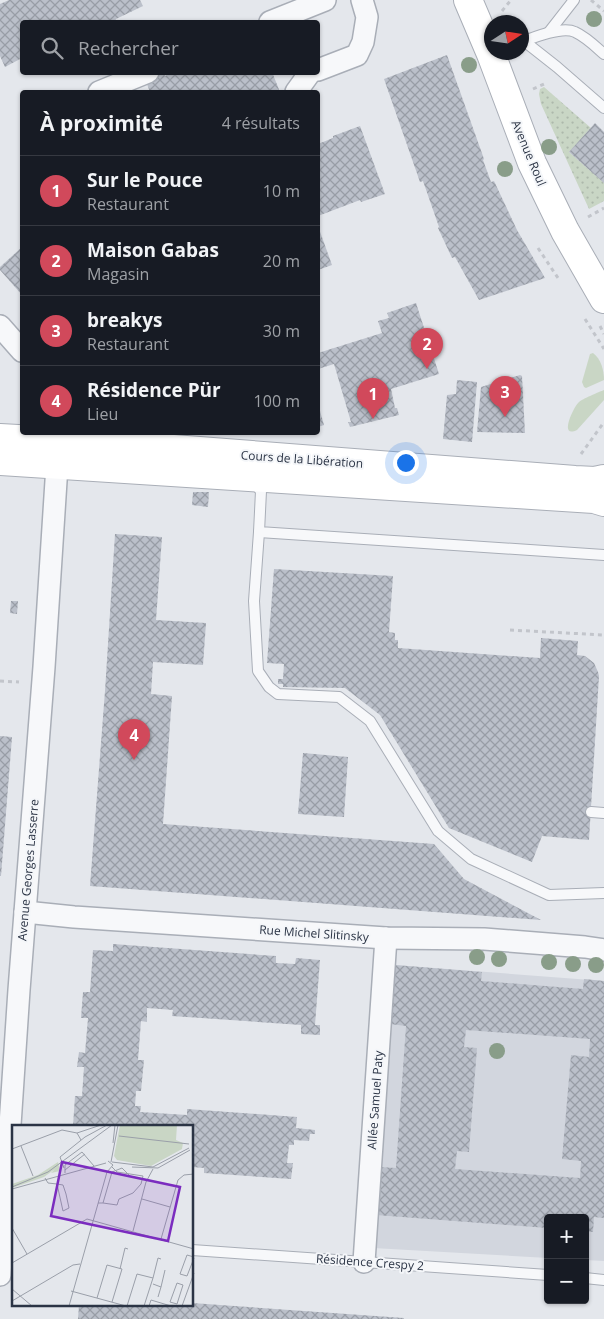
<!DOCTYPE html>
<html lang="fr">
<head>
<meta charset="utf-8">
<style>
	:root { --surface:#171b24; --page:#20242c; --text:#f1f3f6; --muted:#9ea1a6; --line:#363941; --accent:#d1495b }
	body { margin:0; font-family:"Open Sans",sans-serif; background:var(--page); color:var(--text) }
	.controls { position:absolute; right:15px; bottom:15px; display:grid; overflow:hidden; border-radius:5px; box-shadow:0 1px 4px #0004 }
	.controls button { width:45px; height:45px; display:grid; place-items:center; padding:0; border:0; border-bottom:1px solid var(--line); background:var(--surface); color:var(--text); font:25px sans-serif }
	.compass { position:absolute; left:484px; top:15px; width:45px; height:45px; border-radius:50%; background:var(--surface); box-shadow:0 1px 4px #0004; rotate:78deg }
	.you { position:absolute; left:405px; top:462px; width:18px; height:18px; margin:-12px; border:4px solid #fff; border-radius:50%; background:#1a73e8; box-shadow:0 0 0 8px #1a73e833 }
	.badge { display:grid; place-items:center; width:32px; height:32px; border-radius:50%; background:var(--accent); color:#fff; font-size:16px; font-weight:700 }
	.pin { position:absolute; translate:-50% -41px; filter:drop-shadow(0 1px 2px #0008) }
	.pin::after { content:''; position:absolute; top:26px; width:18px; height:15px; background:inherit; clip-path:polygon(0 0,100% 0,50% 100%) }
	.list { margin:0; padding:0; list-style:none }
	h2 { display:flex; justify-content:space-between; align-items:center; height:65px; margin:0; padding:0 20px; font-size:21px }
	h2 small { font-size:16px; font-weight:400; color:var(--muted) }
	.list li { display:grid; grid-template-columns:32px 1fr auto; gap:15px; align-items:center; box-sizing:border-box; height:70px; padding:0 20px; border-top:1px solid var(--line) }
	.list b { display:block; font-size:19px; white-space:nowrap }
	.list p { margin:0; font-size:16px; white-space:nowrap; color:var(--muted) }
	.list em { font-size:16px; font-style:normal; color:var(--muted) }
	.icon { flex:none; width:28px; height:28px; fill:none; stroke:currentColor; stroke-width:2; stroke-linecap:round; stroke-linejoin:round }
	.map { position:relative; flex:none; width:604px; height:1319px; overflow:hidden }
	.search { position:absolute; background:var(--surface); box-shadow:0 1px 4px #0004; left:20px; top:20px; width:300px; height:55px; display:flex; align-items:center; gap:12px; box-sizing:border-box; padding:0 18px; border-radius:5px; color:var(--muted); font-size:19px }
	.panel { position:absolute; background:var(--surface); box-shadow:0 1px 4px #0004; left:20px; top:90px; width:300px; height:345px; border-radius:5px }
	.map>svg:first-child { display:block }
	.built { fill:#d2d6de }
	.grass { fill:url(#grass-dots) }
	.garden { fill:#c9d6c5 }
	.building { fill:url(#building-cross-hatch); fill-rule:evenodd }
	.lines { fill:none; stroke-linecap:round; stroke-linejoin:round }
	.lane-casing { stroke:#a9aeb7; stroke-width:12 }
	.street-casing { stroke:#a9aeb7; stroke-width:24 }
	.secondary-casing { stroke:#a9aeb7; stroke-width:30 }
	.path { stroke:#c2c5cb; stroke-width:3; stroke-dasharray:4 4; stroke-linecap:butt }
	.lane { stroke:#f7f8fa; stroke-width:10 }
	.street { stroke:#f7f8fa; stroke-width:21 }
	.secondary { stroke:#fff; stroke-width:28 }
	.tree { fill:#899d89 }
	.labels { text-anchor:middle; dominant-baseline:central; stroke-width:4; stroke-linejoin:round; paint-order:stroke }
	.street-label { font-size:12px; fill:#2b3445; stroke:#f4f6f9 }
	.inset-road { fill:none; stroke:#9a9fa9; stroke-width:1 }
	.view { fill:#7b2cbf; fill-opacity:0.15; stroke:#7b2cbf; stroke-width:2.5 }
	.inset-edge { fill:none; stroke:#2b3445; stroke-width:2.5 }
</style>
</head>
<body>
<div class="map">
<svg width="604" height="1319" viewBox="0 0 604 1319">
	<defs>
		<pattern id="grass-dots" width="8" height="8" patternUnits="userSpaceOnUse" patternTransform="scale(1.25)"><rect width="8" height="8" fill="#c9d6c5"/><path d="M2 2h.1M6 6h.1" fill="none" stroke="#adb8ab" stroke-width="1.8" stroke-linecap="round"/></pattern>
		<pattern id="building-cross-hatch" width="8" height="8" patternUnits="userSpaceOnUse" patternTransform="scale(1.25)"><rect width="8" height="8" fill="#bbc0ca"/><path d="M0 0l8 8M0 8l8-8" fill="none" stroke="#989da6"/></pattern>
	</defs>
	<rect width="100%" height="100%" fill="#e4e7ec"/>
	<polygon class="built" points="395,965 604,981 604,1261 585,1260 585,1218 548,1218 548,1258 373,1248"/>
	<polygon class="grass" points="544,87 591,128 569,152 604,183 604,201 589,209 541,104 539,94 540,89"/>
	<g class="garden">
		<path d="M593,353c8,6 11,17 11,27l-18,8 -2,-1 -2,-5 8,-28z"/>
		<path d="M604,390v10l-27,30c-19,9 -3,-24 2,-28 3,-3 20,-10 25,-12z"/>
	</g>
	<g class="building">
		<polygon points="9,0 140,0 143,6 116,19 115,22 22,22 22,58 5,67 0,56 0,4"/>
		<polygon points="447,55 484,159 483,160 491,182 494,181 517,230 545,278 479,300 455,257 452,258 438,228 439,227 423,181 420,182 384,79"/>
		<polygon points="160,72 163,72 165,76 173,72 272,72 280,92 150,92 145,79"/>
		<polygon points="595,123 604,132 604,183 569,152"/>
		<polygon points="360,126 385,194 361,202 360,200 318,216 318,144 333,138 333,136"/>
		<polygon points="318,226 332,265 318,270"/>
		<polygon points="22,247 22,295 0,270 0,267"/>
		<polygon points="416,303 439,374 391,389 395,408 397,408 399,415 350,427 348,422 351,422 334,364 318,369 318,353 382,333 378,321 389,318 387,313"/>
		<polygon points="520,375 522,376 525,433 477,432 481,387"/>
		<polygon points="457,380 477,382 472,442 443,439 447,395 456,394"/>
		<polygon points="318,404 324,425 318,427"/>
		<polygon points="193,492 209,492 208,507 192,505"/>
		<polygon points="115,534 162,537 156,620 206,623 203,665 153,662 151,694 172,696 163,824 434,844 464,879 541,920 90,886 105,691"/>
		<polygon points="274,569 393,576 389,632 395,633 395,640 398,640 398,648 540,658 541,638 578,641 577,655 585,656 594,663 598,672 599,676 589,840 542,836 532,862 449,828 380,715 345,688 283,687 283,684 278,684 278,679 283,679 284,664 267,663"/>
		<polygon points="11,601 18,601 17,614 10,613"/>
		<polygon points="0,736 12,737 1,876 0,876"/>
		<polygon points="303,753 348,757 344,817 298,814"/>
		<polygon points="113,944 276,956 276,963 295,964 296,958 320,960 315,1025 320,1025 320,1035 301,1034 301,1025 172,1016 173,1010 147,1008 147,1022 141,1021 138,1060 144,1060 141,1091 136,1091 135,1106 141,1106 140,1112 187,1115 187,1109 297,1117 296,1128 315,1130 315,1134 310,1134 309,1141 294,1140 294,1145 289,1145 287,1163 293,1163 291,1179 204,1173 204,1168 192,1167 192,1126 73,1126 75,1096 82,1096 84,1067 77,1067 79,1052 85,1053 88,1018 81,1018 83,992 90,992 93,950 113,951"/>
		<path d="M395,965l87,7 -1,9 102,8 1,-10 20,2v237l-10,-1 -1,15 -8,-1v-13h-37v10l-172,-13 4,-48 16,1 10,-142 -16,-2zM466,1030l124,9 -1,18 -18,-2 -9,104 19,2 -1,17 -125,-9 2,-18 12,1 8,-104 -13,-1z"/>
		<polygon points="192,1303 404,1318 404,1319 78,1319 79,1305 192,1305"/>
	</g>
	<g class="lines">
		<defs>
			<g id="lane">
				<polyline points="549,32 574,0"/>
				<polyline points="524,41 557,67 604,108"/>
				<path d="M522,42c12,-5 41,-16 53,-10 11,5 20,14 29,22"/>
				<polyline points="253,482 261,491 259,532 604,555"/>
				<polyline points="259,532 254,601 258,671 269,687 278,694 339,697 370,721 438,831 471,859 549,895 604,893"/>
				<polyline points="591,812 604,813"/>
				<polyline points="192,1250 364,1262 548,1275"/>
				<polyline points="585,1278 604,1280"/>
			</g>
			<g id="street">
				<polyline points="270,22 325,0"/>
				<polyline points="318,70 357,55 363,42 367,17 362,0"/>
				<polyline points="99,92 148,72"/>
				<polyline points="296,92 309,74 311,72"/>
				<polyline points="0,326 22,351"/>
				<polyline points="25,912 74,917 386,938 484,939 585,947 604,950"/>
				<polyline points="364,1262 386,938"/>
				<polyline points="0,1275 19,990 44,667 58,450"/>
			</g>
			<g id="secondary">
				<polyline points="468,0 491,54 532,163 565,231 604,299"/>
				<polyline points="0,438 108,444 575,480 595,481 604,479"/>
				<polyline points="0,461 594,499 604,502"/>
			</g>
		</defs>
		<use href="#lane" class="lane-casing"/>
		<use href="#street" class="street-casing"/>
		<use href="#secondary" class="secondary-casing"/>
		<g class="path">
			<polyline points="591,0 604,11"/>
			<polyline points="502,11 511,0"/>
			<polyline points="533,89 544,84 547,85"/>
			<polyline points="588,217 604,208"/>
			<polyline points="538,248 558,278"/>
			<polyline points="585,319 604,349"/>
			<polyline points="600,326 604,334"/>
			<polyline points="581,454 604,422"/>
			<polyline points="510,630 604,635"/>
			<polyline points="0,681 19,682"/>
		</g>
		<use href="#lane" class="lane"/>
		<use href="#street" class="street"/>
		<use href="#secondary" class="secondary"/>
	</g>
	<g class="tree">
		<circle cx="594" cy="19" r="8"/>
		<circle cx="469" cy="65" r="8"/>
		<circle cx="549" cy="147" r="8"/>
		<circle cx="505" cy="169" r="8"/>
		<circle cx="477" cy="957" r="8"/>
		<circle cx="499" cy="959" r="8"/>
		<circle cx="549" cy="962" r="8"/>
		<circle cx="573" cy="964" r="8"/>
		<circle cx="596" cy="965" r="8"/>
		<circle cx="497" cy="1051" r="8"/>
	</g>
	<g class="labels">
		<g class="street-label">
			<text transform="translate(529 153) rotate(67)">Avenue Roul</text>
			<text transform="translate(302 459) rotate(4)">Cours de la Libération</text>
			<text transform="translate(28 870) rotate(-85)">Avenue Georges Lasserre</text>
			<text transform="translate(314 933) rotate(4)">Rue Michel Slitinsky</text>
			<text transform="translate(375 1100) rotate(-86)">Allée Samuel Paty</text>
			<text transform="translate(370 1262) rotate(4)">Résidence Crespy 2</text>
		</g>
	</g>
	<g transform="translate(12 1125)">
		<rect width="181" height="181" fill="#e4e7ec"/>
		<path d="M108,0h57l-1,15 7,3 -1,6 -31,17 -34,-6 -3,-4zM46,37l2,9 -9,2 4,-4 -11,8 -32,11v-4l26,-9z" fill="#c9d6c5"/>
		<path class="inset-road" d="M65,8l24,-8M107,11l70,8M101,18l2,-18M9,21l12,30M0,24l50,-19 15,3 4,7M99,37l7,-37M100,37l41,5 36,-19M120,42l26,1 32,-18M52,43l-4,-11 25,-20 22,-12M53,45l20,-16M53,48v-8l17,-13 12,14M33,53l3,5 9,1 6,27 6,-3 -3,-14 -3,-9 -6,-1M0,62l36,-15 64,-47M0,64l94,-26M130,74l28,8M86,78h5l9,-31 10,-4 7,7M91,78l14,2 2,-6 14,-6 8,-9 2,-8 -26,-4 -5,-5M0,103l15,26M121,106l13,-49 7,-13M149,114l17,-59 6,-5 10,-1M182,132l-7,-2 -7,19 7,2 7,-18M0,138l75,-44 107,30M108,144l5,-21 3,1M141,153l5,-20 3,1M165,158l6,2 -6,19 -7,-2zM141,159l8,3 -3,10M149,162l4,-17M0,164l20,17M59,166l55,15M85,173l10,-33 15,4 -10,33M0,176l61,-36 7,-1M57,181l38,-134 6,-7 -5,-4M115,181l10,-32 16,4 -9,28M137,181l2,-6 20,6M170,181l12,-33"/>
		<path class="view" d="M50,37l118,25 -12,54 -117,-25z"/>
		<rect width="181" height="181" class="inset-edge"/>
	</g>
</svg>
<div class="controls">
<button>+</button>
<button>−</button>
</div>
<svg class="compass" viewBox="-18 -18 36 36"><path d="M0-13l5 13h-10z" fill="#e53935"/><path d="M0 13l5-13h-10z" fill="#9ea1a6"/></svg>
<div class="you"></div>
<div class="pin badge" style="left:373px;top:419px">1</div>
<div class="pin badge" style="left:427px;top:369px">2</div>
<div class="pin badge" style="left:505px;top:417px">3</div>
<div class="pin badge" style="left:134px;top:760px">4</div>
<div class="search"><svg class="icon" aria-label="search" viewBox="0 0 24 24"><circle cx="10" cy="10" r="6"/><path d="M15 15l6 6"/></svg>Rechercher</div>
<section class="panel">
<h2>À proximité<small>4 résultats</small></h2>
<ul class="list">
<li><span class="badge">1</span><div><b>Sur le Pouce</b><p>Restaurant</p></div><em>10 m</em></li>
<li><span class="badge">2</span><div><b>Maison Gabas</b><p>Magasin</p></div><em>20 m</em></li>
<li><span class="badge">3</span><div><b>breakys</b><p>Restaurant</p></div><em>30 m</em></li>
<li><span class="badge">4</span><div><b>Résidence Pür</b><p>Lieu</p></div><em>100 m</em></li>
</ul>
</section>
</div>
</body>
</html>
